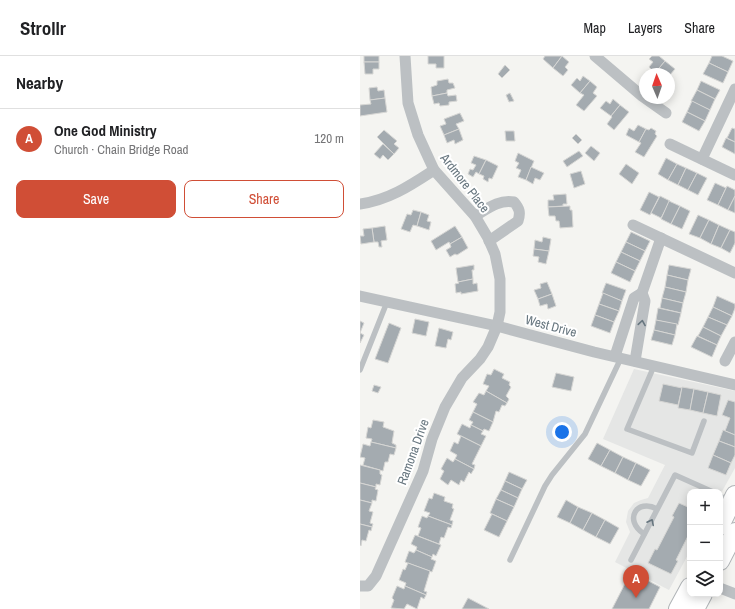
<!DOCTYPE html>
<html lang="en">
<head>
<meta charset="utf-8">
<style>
	:root { --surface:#fff; --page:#f2f2f2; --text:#202124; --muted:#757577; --line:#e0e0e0; --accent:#d04e36 }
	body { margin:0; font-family:"Archivo Narrow",sans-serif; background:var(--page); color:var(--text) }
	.controls { position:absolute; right:12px; bottom:12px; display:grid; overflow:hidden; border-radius:8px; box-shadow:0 2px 10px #0003 }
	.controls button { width:36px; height:36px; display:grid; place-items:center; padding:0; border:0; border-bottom:1px solid var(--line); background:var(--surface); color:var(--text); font:20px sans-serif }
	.compass { position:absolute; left:279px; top:12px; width:36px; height:36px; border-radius:50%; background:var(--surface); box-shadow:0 2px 10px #0003; rotate:358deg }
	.you { position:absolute; left:202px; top:376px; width:14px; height:14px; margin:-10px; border:3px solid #fff; border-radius:50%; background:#1a73e8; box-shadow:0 0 0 6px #1a73e833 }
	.badge { display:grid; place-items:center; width:26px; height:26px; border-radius:50%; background:var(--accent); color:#fff; font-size:13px; font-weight:700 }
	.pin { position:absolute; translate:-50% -33px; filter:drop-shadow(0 1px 2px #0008) }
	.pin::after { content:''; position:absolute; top:21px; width:14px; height:12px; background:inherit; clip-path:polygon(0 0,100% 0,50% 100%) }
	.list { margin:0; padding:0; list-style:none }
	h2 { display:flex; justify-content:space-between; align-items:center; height:52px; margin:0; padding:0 16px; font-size:17px }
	h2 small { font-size:13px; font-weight:400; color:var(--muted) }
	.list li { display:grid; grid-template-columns:26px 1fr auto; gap:12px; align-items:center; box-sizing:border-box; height:60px; padding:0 16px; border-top:1px solid var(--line) }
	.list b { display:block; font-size:15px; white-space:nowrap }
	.list p { margin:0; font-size:13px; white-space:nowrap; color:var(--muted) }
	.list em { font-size:13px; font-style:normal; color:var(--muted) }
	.actions { display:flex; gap:8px; padding:12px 16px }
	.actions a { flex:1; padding:9px 0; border:1px solid var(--accent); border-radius:8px; text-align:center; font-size:14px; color:var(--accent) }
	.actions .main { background:var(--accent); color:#fff }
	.icon { flex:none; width:22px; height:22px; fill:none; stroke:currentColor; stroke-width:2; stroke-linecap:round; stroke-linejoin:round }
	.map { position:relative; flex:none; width:375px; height:553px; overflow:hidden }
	header { display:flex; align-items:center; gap:24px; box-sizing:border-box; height:56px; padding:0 20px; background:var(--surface); border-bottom:1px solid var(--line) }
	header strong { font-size:19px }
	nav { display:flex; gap:22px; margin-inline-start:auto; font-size:14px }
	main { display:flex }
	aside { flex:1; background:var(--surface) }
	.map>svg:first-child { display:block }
	.built { fill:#e5e6e5 }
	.building { fill:#a4abb0; stroke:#d6d6d4 }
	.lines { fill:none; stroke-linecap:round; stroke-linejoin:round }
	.primary-casing { stroke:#b0b4b7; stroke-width:20 }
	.service { stroke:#bcc0c3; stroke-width:5.5 }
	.minor { stroke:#bcc0c3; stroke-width:11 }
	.primary { stroke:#fff; stroke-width:18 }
	.oneway { stroke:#67767f }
	.labels { text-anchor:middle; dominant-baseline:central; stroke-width:4; stroke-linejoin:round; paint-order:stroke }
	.street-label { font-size:13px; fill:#67767f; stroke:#fff }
</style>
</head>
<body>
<header>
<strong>Strollr</strong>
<nav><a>Map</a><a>Layers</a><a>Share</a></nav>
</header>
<main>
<aside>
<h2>Nearby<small></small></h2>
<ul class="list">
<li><span class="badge">A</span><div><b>One God Ministry</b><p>Church · Chain Bridge Road</p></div><em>120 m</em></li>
</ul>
<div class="actions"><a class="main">Save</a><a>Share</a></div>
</aside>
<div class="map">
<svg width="375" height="553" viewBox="0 0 375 553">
	<rect width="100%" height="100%" fill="#f4f4f1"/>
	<polygon class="built" points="274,313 375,335 375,412 360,439 360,436 330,436 330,495 309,534 255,506 270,476 266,466 268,455 274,447 281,444 288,442 305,409 243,383"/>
	<g class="building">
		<rect x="4" y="0" width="15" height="6"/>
		<polygon points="68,0 84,0 84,12 76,12 76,8 68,8"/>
		<polygon points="185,0 202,0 193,12 183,3"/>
		<polygon points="202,0 209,6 205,11 208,14 203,20 193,12"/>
		<polygon points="292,0 299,0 305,5 295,17 289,11 293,6 289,3"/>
		<polygon points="352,0 362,0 373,5 368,16 349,7"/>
		<polygon points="305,5 315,13 309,20 309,18 297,18 295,17"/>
		<polygon points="4,6 19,6 19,13 13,13 13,18 5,18"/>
		<polygon points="349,7 368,16 363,27 343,18"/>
		<polygon points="145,9 150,14 142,22 138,18"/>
		<polygon points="223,20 230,25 220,37 211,29 217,22 220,25"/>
		<polygon points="88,23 89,27 93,27 95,32 87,34 87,37 72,40 71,31 77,29 77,25"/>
		<polygon points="230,25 237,31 233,37 237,40 224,55 216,49 224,39 220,37"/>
		<polygon points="341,25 360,34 355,43 337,34"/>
		<polygon points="17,31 18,35 24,34 25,42 10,44 9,32"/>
		<polygon points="337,34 355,43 350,54 331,45"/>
		<polygon points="87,37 88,40 96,39 97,45 89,46 89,49 80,50 79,47 74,48 72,40"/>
		<polygon points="150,37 154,45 149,46 146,39"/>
		<polygon points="25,42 27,56 0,60 0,49 11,48 10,44"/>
		<polygon points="253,43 260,49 251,60 240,52 246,45 250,48"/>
		<polygon points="332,45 350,54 345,65 327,56"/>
		<polygon points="260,49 269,56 254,74 247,68 252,61 251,60"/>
		<polygon points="327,56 345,65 339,75 322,66"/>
		<polygon points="100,57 104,65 96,68 99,73 84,79 80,70 86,68 84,63"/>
		<polygon points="278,69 286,73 279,86 266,79 269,72 274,75"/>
		<polygon points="291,72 296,75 295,78 297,80 284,101 275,96 281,87 279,86 286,73 289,74"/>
		<polygon points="372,72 375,73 375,86 367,82"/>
		<polygon points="99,73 103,84 95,88 94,84 87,87 84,79"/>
		<polygon points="24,74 37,85 34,88 39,92 34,98 17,81"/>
		<polygon points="145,75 154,75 155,85 146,85"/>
		<polygon points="216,78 222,84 218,88 212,82"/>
		<polygon points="366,82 375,86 375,98 362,91"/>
		<polygon points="23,88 34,98 28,104 23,99 20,103 14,98"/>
		<polygon points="231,90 240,97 234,105 225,97"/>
		<polygon points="219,95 223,100 207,111 203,105"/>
		<polygon points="158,97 174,105 166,124 158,121 161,114 156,112 159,107 155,105"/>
		<polygon points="114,100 126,104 119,118 116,116 113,121 108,118 110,113 113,114 116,109 111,107"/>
		<polygon points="306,102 317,108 308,124 298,118"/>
		<polygon points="126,104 138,110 132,123 129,122 128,126 123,123 124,120 119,118"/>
		<polygon points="266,108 279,117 272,128 259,118"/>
		<polygon points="317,108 326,112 318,129 308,124"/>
		<polygon points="171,111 184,117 180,124 175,122 173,128 166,124"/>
		<polygon points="326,112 337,117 328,134 318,129"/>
		<polygon points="221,115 225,128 214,132 210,118"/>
		<polygon points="337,117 347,122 338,139 328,134"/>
		<polygon points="355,127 366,132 358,149 347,144"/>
		<polygon points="367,130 375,134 375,140 368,154 358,149"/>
		<polygon points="289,136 299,141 290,159 280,154"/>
		<polygon points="206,138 207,148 203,148 203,150 188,151 188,144 194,144 193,139"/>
		<polygon points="300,140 310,145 301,162 291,157"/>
		<polygon points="375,140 375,157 368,154"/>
		<polygon points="309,145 320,150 311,168 301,163"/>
		<polygon points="210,150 210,154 212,154 213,171 200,172 199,165 196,165 195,160 189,160 188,151"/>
		<polygon points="320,150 330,155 322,173 311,168"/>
		<polygon points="53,154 61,156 57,170 53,169 50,176 41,173 47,158 51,159"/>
		<polygon points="61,156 69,159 67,165 71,166 69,174 57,170"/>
		<polygon points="338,159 349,164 340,182 329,178"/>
		<polygon points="349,164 359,169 351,188 340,182"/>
		<polygon points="359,169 370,174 361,192 351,188"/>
		<polygon points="25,170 27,184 21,185 22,191 19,191 18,186 14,186 12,172"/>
		<polygon points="95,170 102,181 90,188 89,186 76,194 71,185"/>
		<polygon points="12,172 14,186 1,188 0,180 4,180 3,173"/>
		<polygon points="370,174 375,176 375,187 370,197 361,192"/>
		<polygon points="271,176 290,185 285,195 266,186"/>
		<polygon points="102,181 108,192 97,199 95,198 90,201 86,194 91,191 90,188"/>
		<polygon points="183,181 191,183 189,195 174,193 175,184 182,186"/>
		<polygon points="266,186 285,195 280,205 261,196"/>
		<polygon points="174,193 189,195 186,208 178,206 179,201 173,200"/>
		<polygon points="261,196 280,205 275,215 256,206"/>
		<polygon points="256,206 275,215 270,226 251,217"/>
		<polygon points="114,209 114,214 112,214 113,223 98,226 96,212"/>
		<polygon points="309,209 331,213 328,224 307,219"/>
		<polygon points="307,219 328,224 326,236 305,231"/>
		<polygon points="113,223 113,228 117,227 118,235 101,238 101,236 96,237 95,228 99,227 98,226"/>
		<polygon points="187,226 192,238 178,243 174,234 181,232 180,228"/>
		<polygon points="246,227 266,234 262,245 242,237"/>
		<polygon points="305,231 326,236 323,247 302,242"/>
		<polygon points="243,237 262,245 259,255 239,248"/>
		<polygon points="192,238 196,250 188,253 187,248 180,250 178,243"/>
		<polygon points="357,240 375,248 375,252 372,260 353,251"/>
		<polygon points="302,242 323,247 321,257 300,252"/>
		<polygon points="239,248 259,255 254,266 235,259"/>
		<polygon points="353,251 372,260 367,269 348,261"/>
		<polygon points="298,252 321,257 318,269 296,264"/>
		<polygon points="235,259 254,266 250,277 231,270"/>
		<polygon points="348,261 367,269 361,280 343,271"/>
		<polygon points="55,263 69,266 66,280 52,277"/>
		<polygon points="296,264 317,268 315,279 294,274"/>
		<polygon points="0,265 4,267 0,277 4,279 0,287"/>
		<polygon points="29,267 41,272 28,307 15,303"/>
		<polygon points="343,271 361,280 357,289 338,280"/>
		<polygon points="79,272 93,276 91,284 88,283 86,292 75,290"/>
		<polygon points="294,274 315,279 312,289 291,284"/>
		<polygon points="337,280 357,289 352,301 331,291"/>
		<polygon points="134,313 144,318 142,322 150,326 149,329 151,331 146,340 149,343 147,347 126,335 129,330 123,328 127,318 131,319"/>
		<polygon points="196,317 214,321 211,335 192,331"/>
		<polygon points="303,328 322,332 318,349 299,345"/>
		<polygon points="14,329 21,331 18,337 12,335"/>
		<polygon points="322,331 334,333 330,354 318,352"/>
		<polygon points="334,333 348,336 343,357 330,354"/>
		<polygon points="126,335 147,347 145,350 142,349 139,356 136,355 133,366 113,356 117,348 113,346 119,337 124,339"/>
		<polygon points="348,336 361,339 357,360 343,357"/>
		<polygon points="368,344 375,346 375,379 365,375 370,362 362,359"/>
		<polygon points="113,356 133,366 129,375 124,373 123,375 111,369 113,366 109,364"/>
		<polygon points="13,364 24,366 23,371 34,375 32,387 36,389 36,392 11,386 12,383 6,382 8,371 11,372"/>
		<polygon points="102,368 110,372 111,369 123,375 121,378 126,380 121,390 97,378"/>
		<polygon points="363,374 375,379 375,391 359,385"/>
		<polygon points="101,380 121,390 112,408 115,409 114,413 95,403 97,399 90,395 94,386 98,388"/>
		<polygon points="359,385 375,391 375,399 371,407 353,399"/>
		<polygon points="11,386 36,392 34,399 30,398 28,406 25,406 23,415 3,409 5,402 0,401 3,388 10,390"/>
		<polygon points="237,387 250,394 241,410 228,403"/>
		<polygon points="250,394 263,401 255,417 241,410"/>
		<polygon points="353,399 371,407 366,419 348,412"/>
		<polygon points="263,401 276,407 268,424 255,417"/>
		<polygon points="87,402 93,406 95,403 114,413 111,418 109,416 104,426 101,424 99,429 91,424 88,429 80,423 84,415 81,413"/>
		<polygon points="276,407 290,414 281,430 268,424"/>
		<polygon points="0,409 20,414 20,418 22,419 20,429 16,428 16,431 0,427"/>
		<polygon points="149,416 167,424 162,433 145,425"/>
		<polygon points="145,425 162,433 158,442 141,434"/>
		<polygon points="0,427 16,431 15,433 18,434 16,445 12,444 12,447 0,444"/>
		<polygon points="141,434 158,442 154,451 136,443"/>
		<polygon points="74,437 85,441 84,445 93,448 92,452 94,453 90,464 93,465 92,469 68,460 70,457 64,455 69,442 72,443"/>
		<polygon points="136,443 154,451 147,465 130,457"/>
		<polygon points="0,444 12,447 9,455 13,456 10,467 13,468 12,471 0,468"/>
		<polygon points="206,444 218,451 210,467 197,461"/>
		<polygon points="319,447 330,452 330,476 316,504 318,505 311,518 288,507 295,493 297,494 314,461 312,460"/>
		<polygon points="218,451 232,457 223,474 210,467"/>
		<polygon points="232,457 245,464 236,481 223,474"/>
		<polygon points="132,458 147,465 139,481 124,474"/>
		<polygon points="62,460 67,462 68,460 92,469 91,472 88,471 84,482 81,481 79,488 58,480 61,472 58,471"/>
		<polygon points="245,464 259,472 250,488 236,481"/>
		<polygon points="0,468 12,471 11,475 9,474 6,485 2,484 1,490 0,489"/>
		<polygon points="55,479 81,489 76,500 73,498 72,501 56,494 57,491 51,488"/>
		<polygon points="56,494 72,501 71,503 76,505 72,516 45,506 49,495 54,497"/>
		<polygon points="48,507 70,515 64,535 67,536 66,539 45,530 46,527 39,524 43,513 45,514"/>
		<polygon points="271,516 300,531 289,553 252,553"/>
		<polygon points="37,530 44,533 45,530 66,539 64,543 61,541 57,553 47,548 44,553 31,552 34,544 32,542"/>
		<polygon points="108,542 129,553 102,553"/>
	</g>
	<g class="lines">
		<defs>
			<g id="primary">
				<polyline points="360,470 375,439"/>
				<polyline points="360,505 375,476"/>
				<polyline points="318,553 330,531"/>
				<polyline points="335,553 343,538"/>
			</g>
		</defs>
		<use href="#primary" class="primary-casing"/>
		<g class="service">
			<polyline points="294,310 267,373 332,397 344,365"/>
			<polyline points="0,314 27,246"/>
			<polyline points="360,440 369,445"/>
			<path d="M284,478c-21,-14 -7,-36 13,-25"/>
			<polyline points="150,504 185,430 192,419 225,378 261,302"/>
			<polyline points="271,504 315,419 353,436"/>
		</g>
		<g class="minor">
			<polyline points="235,0 282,40 306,57"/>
			<polyline points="310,88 375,119"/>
			<polyline points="342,103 375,33"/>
			<path d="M0,148c29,-4 51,-19 74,-34"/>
			<path d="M115,160c12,-7 24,-17 39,-14 5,6 7,10 4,19l-29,20"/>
			<polyline points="273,169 375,217"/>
			<polyline points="282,237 301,182"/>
			<polyline points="0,240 137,270 234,296 375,329"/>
			<polyline points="255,300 274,242 282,237 285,245 275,305"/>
			<polyline points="365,305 375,286"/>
			<polyline points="0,530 8,530 16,520 63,415 72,383 85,351 102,322 120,303 128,291 137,270 140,256 140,223 135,198 128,182 115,160 74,114 58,79 48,47 45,0"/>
			<polyline points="360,532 375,538"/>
		</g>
		<use href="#primary" class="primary"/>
	</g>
	<defs><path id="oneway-chevron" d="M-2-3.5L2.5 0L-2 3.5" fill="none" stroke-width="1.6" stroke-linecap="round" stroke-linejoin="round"/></defs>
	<g class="oneway">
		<use href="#oneway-chevron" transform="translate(282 267) rotate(-81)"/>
		<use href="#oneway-chevron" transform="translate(291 466) rotate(-63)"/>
	</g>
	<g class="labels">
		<g class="street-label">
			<text transform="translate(105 127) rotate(52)">Ardmore Place</text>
			<text transform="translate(191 270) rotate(15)">West Drive</text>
			<text transform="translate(53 396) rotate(-70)">Ramona Drive</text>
		</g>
	</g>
</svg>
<div class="controls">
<button>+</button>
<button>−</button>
<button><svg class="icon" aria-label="layers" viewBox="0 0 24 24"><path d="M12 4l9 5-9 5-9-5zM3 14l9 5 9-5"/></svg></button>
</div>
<svg class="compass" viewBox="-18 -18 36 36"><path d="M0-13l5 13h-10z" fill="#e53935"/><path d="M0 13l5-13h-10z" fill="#757577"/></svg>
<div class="you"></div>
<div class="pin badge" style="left:276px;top:542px">A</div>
</div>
</main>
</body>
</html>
